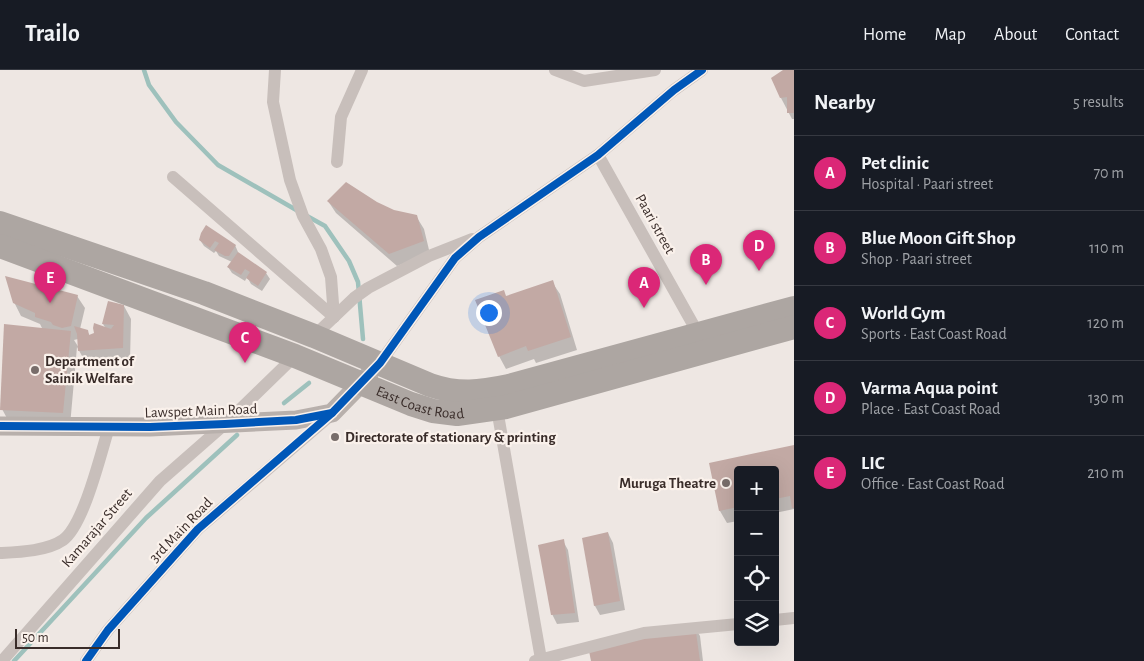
<!DOCTYPE html>
<html lang="en">
<head>
<meta charset="utf-8">
<style>
	:root { --surface:#171b24; --page:#20242c; --text:#f1f3f6; --muted:#9ea1a6; --line:#363941; --accent:#db2777 }
	body { margin:0; font-family:"Alegreya Sans",sans-serif; background:var(--page); color:var(--text) }
	.controls { position:absolute; right:15px; bottom:15px; display:grid; overflow:hidden; border-radius:5px; box-shadow:0 5px 20px #0002 }
	.controls button { width:45px; height:45px; display:grid; place-items:center; padding:0; border:0; border-bottom:1px solid var(--line); background:var(--surface); color:var(--text); font:25px sans-serif }
	.scale { position:absolute; left:15px; bottom:12px; width:105px; box-sizing:border-box; padding-left:5px; border:2px solid #392c29; border-top:0; font-size:14px; line-height:18px; white-space:nowrap; color:#392c29; -webkit-text-stroke:4px #faf1eb; paint-order:stroke }
	.you { position:absolute; left:488px; top:242px; width:18px; height:18px; margin:-12px; border:4px solid #fff; border-radius:50%; background:#1a73e8; box-shadow:0 0 0 8px #1a73e833 }
	.badge { display:grid; place-items:center; width:32px; height:32px; border-radius:50%; background:var(--accent); color:#fff; font-size:16px; font-weight:700 }
	.pin { position:absolute; translate:-50% -41px; filter:drop-shadow(0 1px 2px #0008) }
	.pin::after { content:''; position:absolute; top:26px; width:18px; height:15px; background:inherit; clip-path:polygon(0 0,100% 0,50% 100%) }
	.list { margin:0; padding:0; list-style:none }
	h2 { display:flex; justify-content:space-between; align-items:center; height:65px; margin:0; padding:0 20px; font-size:21px }
	h2 small { font-size:16px; font-weight:400; color:var(--muted) }
	.list li { display:grid; grid-template-columns:32px 1fr auto; gap:15px; align-items:center; box-sizing:border-box; height:75px; padding:0 20px; border-top:1px solid var(--line) }
	.list b { display:block; font-size:19px; white-space:nowrap }
	.list p { margin:0; font-size:16px; white-space:nowrap; color:var(--muted) }
	.list em { font-size:16px; font-style:normal; color:var(--muted) }
	.icon { flex:none; width:28px; height:28px; fill:none; stroke:currentColor; stroke-width:2; stroke-linecap:round; stroke-linejoin:round }
	.map { position:relative; flex:none; width:794px; height:591px; overflow:hidden }
	header { display:flex; align-items:center; gap:30px; box-sizing:border-box; height:70px; padding:0 25px; background:var(--surface); border-bottom:1px solid var(--line) }
	header strong { font-size:24px }
	nav { display:flex; gap:28px; margin-inline-start:auto; font-size:18px }
	main { display:flex }
	aside { flex:1; background:var(--surface) }
	.map>svg:first-child { display:block }
	.shadow { fill:#0003; fill-rule:evenodd }
	.lines { fill:none; stroke-linecap:round; stroke-linejoin:round }
	.stream { stroke:#9ec1bc; stroke-width:4.5 }
	.building { fill:#c2a9a4 }
	.street { stroke:#c8bfbb; stroke-width:12 }
	.secondary { stroke:#b8b0ac; stroke-width:19 }
	.highway { stroke:#ada6a2; stroke-width:24 }
	.cycleway-casing { stroke:#faf1eb; stroke-width:11 }
	.cycleway { stroke:#0057b8; stroke-width:8 }
	.poi-dot { fill:#786d6a; stroke:#faf1eb; stroke-width:2 }
	.labels { text-anchor:middle; dominant-baseline:central; stroke-width:4.5; stroke-linejoin:round; paint-order:stroke }
	.street-label { font-size:15px; fill:#392c29; stroke:#faf1eb }
	.poi-label { font-size:15px; font-weight:bold; fill:#392c29; stroke:#faf1eb; text-anchor:start }
</style>
</head>
<body>
<header>
<strong>Trailo</strong>
<nav><a>Home</a><a>Map</a><a>About</a><a>Contact</a></nav>
</header>
<main>
<div class="map">
<svg width="794" height="591" viewBox="0 0 794 591">
	<rect width="100%" height="100%" fill="#eee7e3"/>
	<g class="shadow">
		<polygon points="785,0 794,0 794,49 792,49 781,28"/>
		<polygon points="328,131 377,133 394,141 416,146 424,159 430,184 397,196 336,143"/>
		<polygon points="202,163 235,175 238,182 238,183 266,203 270,209 262,221 251,214 247,207 245,211 232,203 228,197 232,192 219,186 216,181 214,183 204,176 200,170"/>
		<polygon points="552,212 560,224 577,280 536,293 534,289 506,299 499,286 506,227"/>
		<path d="M77,226l8,12 -5,21 7,2 3,5 16,-7 -3,-5 21,-18 7,13 -1,42 -44,2 -9,-16 -7,79 -61,-4 -7,-13 41,-79 -3,-6 -19,-8 -7,-14zM78,269l1,9 -5,-8z"/>
		<polygon points="794,376 794,439 775,443 775,400 738,400 738,451 727,453 720,441 711,394"/>
		<polygon points="608,463 613,473 625,540 600,545 595,536 584,469"/>
		<polygon points="563,471 568,480 579,552 557,554 552,544"/>
		<polygon points="694,556 700,566 703,591 592,591"/>
	</g>
	<g class="lines">
		<g class="stream">
			<polyline points="144,0 149,15 176,52 218,95 298,141"/>
			<polyline points="307,146 325,156 349,191 358,212 363,269"/>
			<polyline points="284,333 309,313"/>
			<polyline points="14,591 146,448 237,365"/>
		</g>
	</g>
	<g class="building">
		<polygon points="783,0 794,0 794,43 787,43 787,27 780,28 771,8"/>
		<polygon points="346,112 377,132 394,140 417,145 424,171 389,184 327,131"/>
		<polygon points="206,155 236,175 229,186 225,186 214,180 219,173 215,171 210,178 199,170 201,163"/>
		<polygon points="238,182 267,202 258,216 246,208 250,202 245,199 241,205 227,197"/>
		<polygon points="5,206 78,225 71,256 62,258 53,255 51,252 35,247 35,243 13,233"/>
		<polygon points="553,210 571,267 528,281 526,276 498,287 475,230 504,220 506,226"/>
		<polygon points="108,231 124,235 123,278 78,281 77,264 74,256 88,260 89,265 94,263 93,258 94,253 111,259 114,255 102,254"/>
		<polygon points="4,254 71,261 63,343 0,340"/>
		<polygon points="794,375 794,438 792,438 790,426 775,429 775,400 738,400 738,437 719,441 709,393"/>
		<polygon points="608,462 620,531 594,536 582,468"/>
		<polygon points="564,469 575,543 551,545 538,475"/>
		<polygon points="695,555 700,591 591,591 588,576"/>
	</g>
	<g class="lines">
		<g class="street">
			<polyline points="275,0 273,32 290,110 303,146 321,179 331,207 334,247"/>
			<polyline points="555,0 584,11 655,0"/>
			<polyline points="598,85 699,265"/>
			<polyline points="337,92 341,47 362,0"/>
			<polyline points="173,107 334,247"/>
			<polyline points="314,266 354,228 368,218 429,186 472,169"/>
			<polyline points="380,293 455,188 479,167 598,85 674,20 702,0"/>
			<polyline points="497,339 541,589"/>
			<path d="M0,483c20,-1 47,-2 63,-13 21,-15 38,-87 46,-113"/>
			<polyline points="775,550 794,548"/>
			<polyline points="2,591 160,411 225,354 295,286"/>
			<polyline points="86,591 108,560 198,459 331,345"/>
			<polyline points="535,591 644,563 738,554"/>
		</g>
		<polyline class="secondary" points="0,356 150,357 296,350 332,343 369,305"/>
		<g class="highway">
			<path d="M0,153l204,70 110,43 116,49c29,10 50,7 79,1l285,-78"/>
			<path id="s1" d="M0,176l295,110 116,48 22,7 24,3 49,-7 288,-80"/>
		</g>
		<defs>
			<g id="cycleway">
				<polyline points="0,356 150,357 225,354 296,350 332,343 380,293 455,188 479,167 598,85 674,20 702,0"/>
				<polyline points="86,591 108,560 198,459 332,343"/>
			</g>
		</defs>
		<use href="#cycleway" class="cycleway-casing"/>
		<use href="#cycleway" class="cycleway"/>
	</g>
	<g class="poi-dot">
		<circle cx="35" cy="300" r="5"/>
		<circle cx="335" cy="367" r="5"/>
		<circle cx="726" cy="413" r="5"/>
	</g>
	<g class="labels">
		<g class="street-label">
			<text transform="translate(655 154) rotate(61)">Paari street</text>
			<text stroke="none"><textPath href="#s1" startOffset="449">East Coast Road</textPath></text>
			<text transform="translate(201 341) rotate(-2)">Lawspet Main Road</text>
			<text transform="translate(97 458) rotate(-49)">Kamarajar Street</text>
			<text transform="translate(181 460) rotate(-46)">3rd Main Road</text>
		</g>
		<g class="poi-label">
			<text x="45" y="291">Department of<tspan x="45" dy="17">Sainik Welfare</tspan></text>
			<text x="345" y="367">Directorate of stationary &amp; printing</text>
			<text x="716" y="413" text-anchor="end">Muruga Theatre</text>
		</g>
	</g>
</svg>
<div class="controls">
<button>+</button>
<button>−</button>
<button><svg class="icon" aria-label="locate" viewBox="0 0 24 24"><circle cx="12" cy="12" r="6"/><path d="M12 2v4M12 18v4M2 12h4M18 12h4"/></svg></button>
<button><svg class="icon" aria-label="layers" viewBox="0 0 24 24"><path d="M12 4l9 5-9 5-9-5zM3 14l9 5 9-5"/></svg></button>
</div>
<div class="scale">50 m</div>
<div class="you"></div>
<div class="pin badge" style="left:644px;top:238px">A</div>
<div class="pin badge" style="left:706px;top:215px">B</div>
<div class="pin badge" style="left:245px;top:293px">C</div>
<div class="pin badge" style="left:759px;top:201px">D</div>
<div class="pin badge" style="left:50px;top:233px">E</div>
</div>
<aside>
<h2>Nearby<small>5 results</small></h2>
<ul class="list">
<li><span class="badge">A</span><div><b>Pet clinic</b><p>Hospital · Paari street</p></div><em>70 m</em></li>
<li><span class="badge">B</span><div><b>Blue Moon Gift Shop</b><p>Shop · Paari street</p></div><em>110 m</em></li>
<li><span class="badge">C</span><div><b>World Gym</b><p>Sports · East Coast Road</p></div><em>120 m</em></li>
<li><span class="badge">D</span><div><b>Varma Aqua point</b><p>Place · East Coast Road</p></div><em>130 m</em></li>
<li><span class="badge">E</span><div><b>LIC</b><p>Office · East Coast Road</p></div><em>210 m</em></li>
</ul>
</aside>
</main>
</body>
</html>
